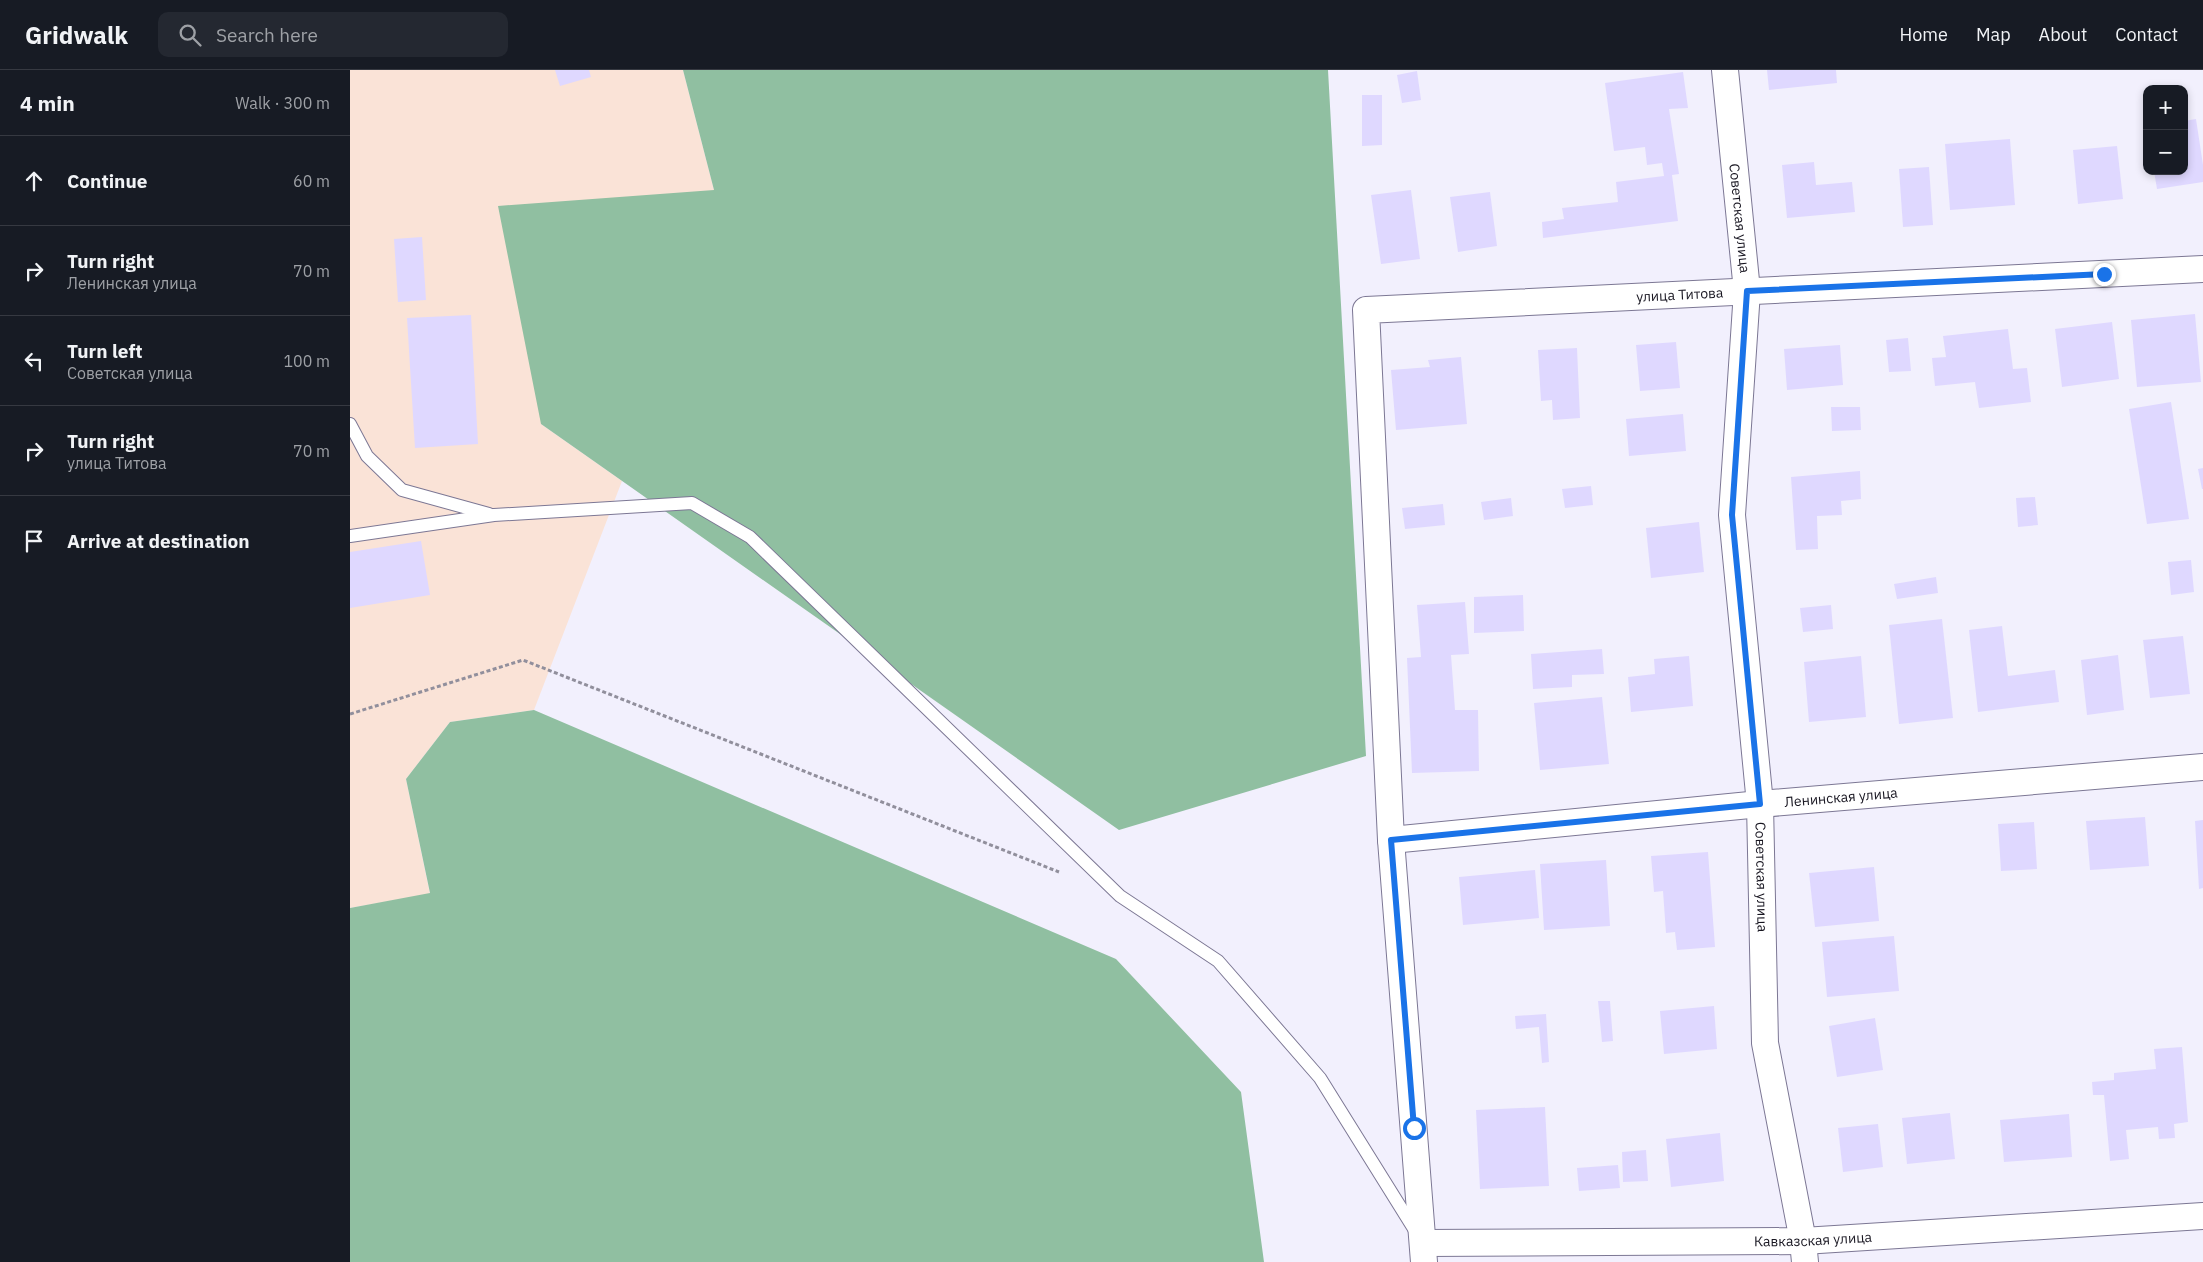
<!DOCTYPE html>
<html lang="en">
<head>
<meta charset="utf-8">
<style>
	:root { --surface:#171b24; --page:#242831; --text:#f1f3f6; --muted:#9ea1a6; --line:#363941 }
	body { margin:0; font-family:"IBM Plex Sans",sans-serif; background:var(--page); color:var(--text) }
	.controls { position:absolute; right:15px; top:15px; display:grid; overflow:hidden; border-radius:10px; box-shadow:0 2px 8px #0003 }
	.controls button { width:45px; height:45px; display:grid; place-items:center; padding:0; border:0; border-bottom:1px solid var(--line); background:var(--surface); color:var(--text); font:25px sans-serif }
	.stop { position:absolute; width:15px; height:15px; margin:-11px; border:4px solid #1a73e8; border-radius:50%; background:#fff }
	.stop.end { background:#1a73e8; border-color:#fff; box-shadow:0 1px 5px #0008 }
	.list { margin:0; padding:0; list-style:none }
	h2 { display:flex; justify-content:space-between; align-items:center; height:65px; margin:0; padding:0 20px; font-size:21px }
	h2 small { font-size:16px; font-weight:400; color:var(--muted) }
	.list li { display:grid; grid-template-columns:32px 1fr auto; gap:15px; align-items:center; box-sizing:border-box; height:90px; padding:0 20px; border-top:1px solid var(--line) }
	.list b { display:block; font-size:19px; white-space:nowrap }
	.list p { margin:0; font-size:16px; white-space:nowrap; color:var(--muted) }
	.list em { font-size:16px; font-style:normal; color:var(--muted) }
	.icon { flex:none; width:28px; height:28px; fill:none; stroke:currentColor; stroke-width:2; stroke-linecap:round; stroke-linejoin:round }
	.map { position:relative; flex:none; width:1853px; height:1192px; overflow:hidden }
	header { display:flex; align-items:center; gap:30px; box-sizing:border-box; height:70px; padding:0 25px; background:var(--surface); border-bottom:1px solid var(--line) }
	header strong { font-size:24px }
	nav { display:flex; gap:28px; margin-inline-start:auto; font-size:18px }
	.search { width:350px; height:45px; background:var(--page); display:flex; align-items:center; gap:12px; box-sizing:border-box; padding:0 18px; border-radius:10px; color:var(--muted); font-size:19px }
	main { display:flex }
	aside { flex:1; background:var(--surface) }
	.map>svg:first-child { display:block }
	.industrial { fill:#fae3d7 }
	.forest { fill:#90bfa1 }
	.building { fill:#dfd8ff }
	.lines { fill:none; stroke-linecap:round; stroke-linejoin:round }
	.service-casing { stroke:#7c7794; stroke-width:14 }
	.minor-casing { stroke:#7c7794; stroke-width:28 }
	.path { stroke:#918f9c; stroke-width:3; stroke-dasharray:4 2.5; stroke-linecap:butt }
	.service { stroke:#fff; stroke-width:12 }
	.minor { stroke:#fff; stroke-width:26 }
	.route { stroke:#1a73e8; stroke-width:6 }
	.labels { text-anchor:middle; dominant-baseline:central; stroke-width:4; stroke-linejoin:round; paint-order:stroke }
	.street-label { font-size:14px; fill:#181621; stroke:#fff }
</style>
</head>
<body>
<header>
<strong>Gridwalk</strong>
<div class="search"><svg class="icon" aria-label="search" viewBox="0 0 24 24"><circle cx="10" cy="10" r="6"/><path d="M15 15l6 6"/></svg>Search here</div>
<nav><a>Home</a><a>Map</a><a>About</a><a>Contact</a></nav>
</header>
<main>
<aside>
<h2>4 min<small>Walk · 300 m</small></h2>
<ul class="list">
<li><svg class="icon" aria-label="ahead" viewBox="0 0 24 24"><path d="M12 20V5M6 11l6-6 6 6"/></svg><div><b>Continue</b></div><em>60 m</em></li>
<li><svg class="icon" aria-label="right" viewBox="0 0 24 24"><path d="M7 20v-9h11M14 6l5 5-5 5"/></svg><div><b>Turn right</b><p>Ленинская улица</p></div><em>70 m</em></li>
<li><svg class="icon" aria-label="left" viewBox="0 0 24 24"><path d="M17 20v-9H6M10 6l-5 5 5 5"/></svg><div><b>Turn left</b><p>Советская улица</p></div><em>100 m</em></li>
<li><svg class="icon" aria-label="right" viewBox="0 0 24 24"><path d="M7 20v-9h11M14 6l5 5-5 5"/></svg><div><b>Turn right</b><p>улица Титова</p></div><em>70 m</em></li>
<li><svg class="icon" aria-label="arrive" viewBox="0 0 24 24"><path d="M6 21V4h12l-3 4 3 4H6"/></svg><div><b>Arrive at destination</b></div></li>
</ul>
</aside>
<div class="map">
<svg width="1853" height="1192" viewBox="0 0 1853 1192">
	<rect width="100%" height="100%" fill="#f2f0fd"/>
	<polygon class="industrial" points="0,0 333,0 364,120 191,354 272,411 184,640 100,652 56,709 80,824 0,838"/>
	<g class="forest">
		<polygon points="333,0 978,0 1016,686 769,760 191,354 148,136 364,120"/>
		<polygon points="184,640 766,889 891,1022 914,1192 0,1192 0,838 80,823 56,709 100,652"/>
	</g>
	<g class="building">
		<polygon points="205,0 239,0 241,7 210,16"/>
		<polygon points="1417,0 1486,0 1487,13 1419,20"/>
		<polygon points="1067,1 1071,30 1052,33 1047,5"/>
		<polygon points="1333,2 1338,38 1319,39 1329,104 1322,105 1328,151 1193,168 1192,152 1214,149 1212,138 1268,132 1266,112 1314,106 1312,93 1297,95 1295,77 1264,81 1255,13"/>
		<polygon points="1012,25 1032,25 1032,75 1012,76"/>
		<polygon points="1846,49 1853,95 1853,112 1807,119 1804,101 1834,101 1834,51"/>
		<polygon points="1660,69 1665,135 1600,140 1595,74"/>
		<polygon points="1767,76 1773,129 1728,134 1723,80"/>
		<polygon points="1464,92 1466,115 1502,112 1505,142 1437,148 1432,95"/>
		<polygon points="1579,97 1583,155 1553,157 1549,99"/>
		<polygon points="1061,120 1070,189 1031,194 1021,125"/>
		<polygon points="1140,122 1147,176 1108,182 1100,127"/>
		<polygon points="72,167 76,230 48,232 44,169"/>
		<polygon points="1845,244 1851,312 1787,317 1781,250"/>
		<polygon points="121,245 128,374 65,378 57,248"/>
		<polygon points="1762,252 1769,309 1712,317 1705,259"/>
		<polygon points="1658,259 1663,299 1677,298 1681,332 1629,338 1625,312 1585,316 1582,288 1596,287 1593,266"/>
		<polygon points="1558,268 1561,301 1539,302 1536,270"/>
		<polygon points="1326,272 1330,318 1290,321 1286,275"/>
		<polygon points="1490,275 1493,315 1437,320 1434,279"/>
		<polygon points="1227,278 1230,348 1203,350 1202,330 1191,331 1188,280"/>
		<polygon points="1111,287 1117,354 1046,360 1041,300 1080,297 1078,290"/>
		<polygon points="1821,332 1839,449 1797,454 1779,339"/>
		<polygon points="1481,337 1510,337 1511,360 1482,361"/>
		<polygon points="1333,344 1336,381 1279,386 1276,349"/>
		<polygon points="1853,398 1853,419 1852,419 1848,399"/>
		<polygon points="1510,401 1511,429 1491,431 1492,445 1467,446 1468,479 1446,480 1441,407"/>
		<polygon points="1241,416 1243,435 1215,438 1212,419"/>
		<polygon points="1685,427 1688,455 1668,457 1666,428"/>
		<polygon points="1161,428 1163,446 1134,450 1131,432"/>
		<polygon points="1093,434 1095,455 1055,459 1052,438"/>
		<polygon points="1349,452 1354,502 1301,508 1296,458"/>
		<polygon points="71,471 80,525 0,538 0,482"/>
		<polygon points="1841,490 1844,522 1821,525 1818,492"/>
		<polygon points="1586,507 1588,523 1547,529 1544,514"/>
		<polygon points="1173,525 1174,561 1124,563 1124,527"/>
		<polygon points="1115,532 1119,584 1101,585 1105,640 1128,640 1129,701 1062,703 1057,588 1071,587 1067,535"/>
		<polygon points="1481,535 1483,559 1453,562 1450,538"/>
		<polygon points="1592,549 1603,648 1549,654 1539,555"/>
		<polygon points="1652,556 1658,606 1705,600 1709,632 1628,642 1619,560"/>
		<polygon points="1833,566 1840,624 1800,628 1793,570"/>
		<polygon points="1252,579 1254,604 1222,605 1222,617 1183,619 1181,584"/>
		<polygon points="1768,585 1774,640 1737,645 1731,590"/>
		<polygon points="1339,586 1343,636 1281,642 1278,607 1305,604 1304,589"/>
		<polygon points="1511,586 1516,647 1459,652 1454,592"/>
		<polygon points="1252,627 1259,694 1190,700 1184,633"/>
		<polygon points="1795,747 1799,796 1740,800 1736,751"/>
		<polygon points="1853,750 1853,818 1849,819 1845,751"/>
		<polygon points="1684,752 1687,799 1651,801 1648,754"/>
		<polygon points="1358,782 1365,877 1327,880 1325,862 1316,863 1313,821 1304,822 1301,786"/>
		<polygon points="1256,790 1260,856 1194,860 1190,794"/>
		<polygon points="1524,797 1529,851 1465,857 1459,803"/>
		<polygon points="1185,800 1189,848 1113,855 1109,807"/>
		<polygon points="1544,866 1549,921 1477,927 1472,872"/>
		<polygon points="1248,931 1260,931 1263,971 1252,972"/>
		<polygon points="1364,936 1367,979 1314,984 1310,941"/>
		<polygon points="1196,944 1199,992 1192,993 1189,957 1166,959 1165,946"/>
		<polygon points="1525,948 1533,1000 1487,1007 1479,956"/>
		<polygon points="1832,977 1838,1052 1824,1054 1825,1068 1809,1069 1808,1057 1776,1060 1779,1089 1760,1091 1754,1025 1743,1025 1742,1012 1764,1010 1764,1003 1806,999 1804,979"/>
		<polygon points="1195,1037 1199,1116 1130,1119 1126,1040"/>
		<polygon points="1600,1043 1605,1089 1557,1094 1552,1048"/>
		<polygon points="1719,1044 1722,1087 1654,1092 1650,1050"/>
		<polygon points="1528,1054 1533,1097 1493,1102 1488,1058"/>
		<polygon points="1370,1063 1374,1111 1321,1117 1316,1069"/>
		<polygon points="1296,1080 1298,1111 1273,1112 1272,1082"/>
		<polygon points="1268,1095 1270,1118 1229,1121 1227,1098"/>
	</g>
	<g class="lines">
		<defs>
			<g id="service">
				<polyline points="0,354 17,386 52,420 139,444"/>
				<polyline points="0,466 144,445 342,433 400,467 770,826 868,891 970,1008 1066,1162"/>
			</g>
			<g id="minor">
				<path id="s1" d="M1375,0l22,221 -15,224 28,289 5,239 38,198 2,21"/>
				<path id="s2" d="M1041,770l369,-36 443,-37"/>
				<path id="s3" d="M1073,1173l380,-2 400,-25"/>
				<path id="s4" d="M1074,1192l-33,-422 -25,-530 837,-41"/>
			</g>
		</defs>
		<use href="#service" class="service-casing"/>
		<use href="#minor" class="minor-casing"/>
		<polyline class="path" points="0,644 173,590 709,802"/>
		<use href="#service" class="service"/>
		<use href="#minor" class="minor"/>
	</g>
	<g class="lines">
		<polyline class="route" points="1064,1058 1041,770 1410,734 1382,445 1397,221 1754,204"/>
	</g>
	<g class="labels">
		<g class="street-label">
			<text stroke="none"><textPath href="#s1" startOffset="149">Советская улица</textPath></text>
			<text stroke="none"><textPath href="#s4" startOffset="1268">улица Титова</textPath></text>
			<text stroke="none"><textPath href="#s2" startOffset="452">Ленинская улица</textPath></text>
			<text stroke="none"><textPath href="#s1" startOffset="810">Советская улица</textPath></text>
			<text stroke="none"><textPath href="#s3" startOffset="390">Кавказская улица</textPath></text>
		</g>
	</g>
</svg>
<div class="controls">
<button>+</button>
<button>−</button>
</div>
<div class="stop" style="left:1064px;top:1058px"></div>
<div class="stop end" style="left:1754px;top:204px"></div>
</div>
</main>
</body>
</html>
